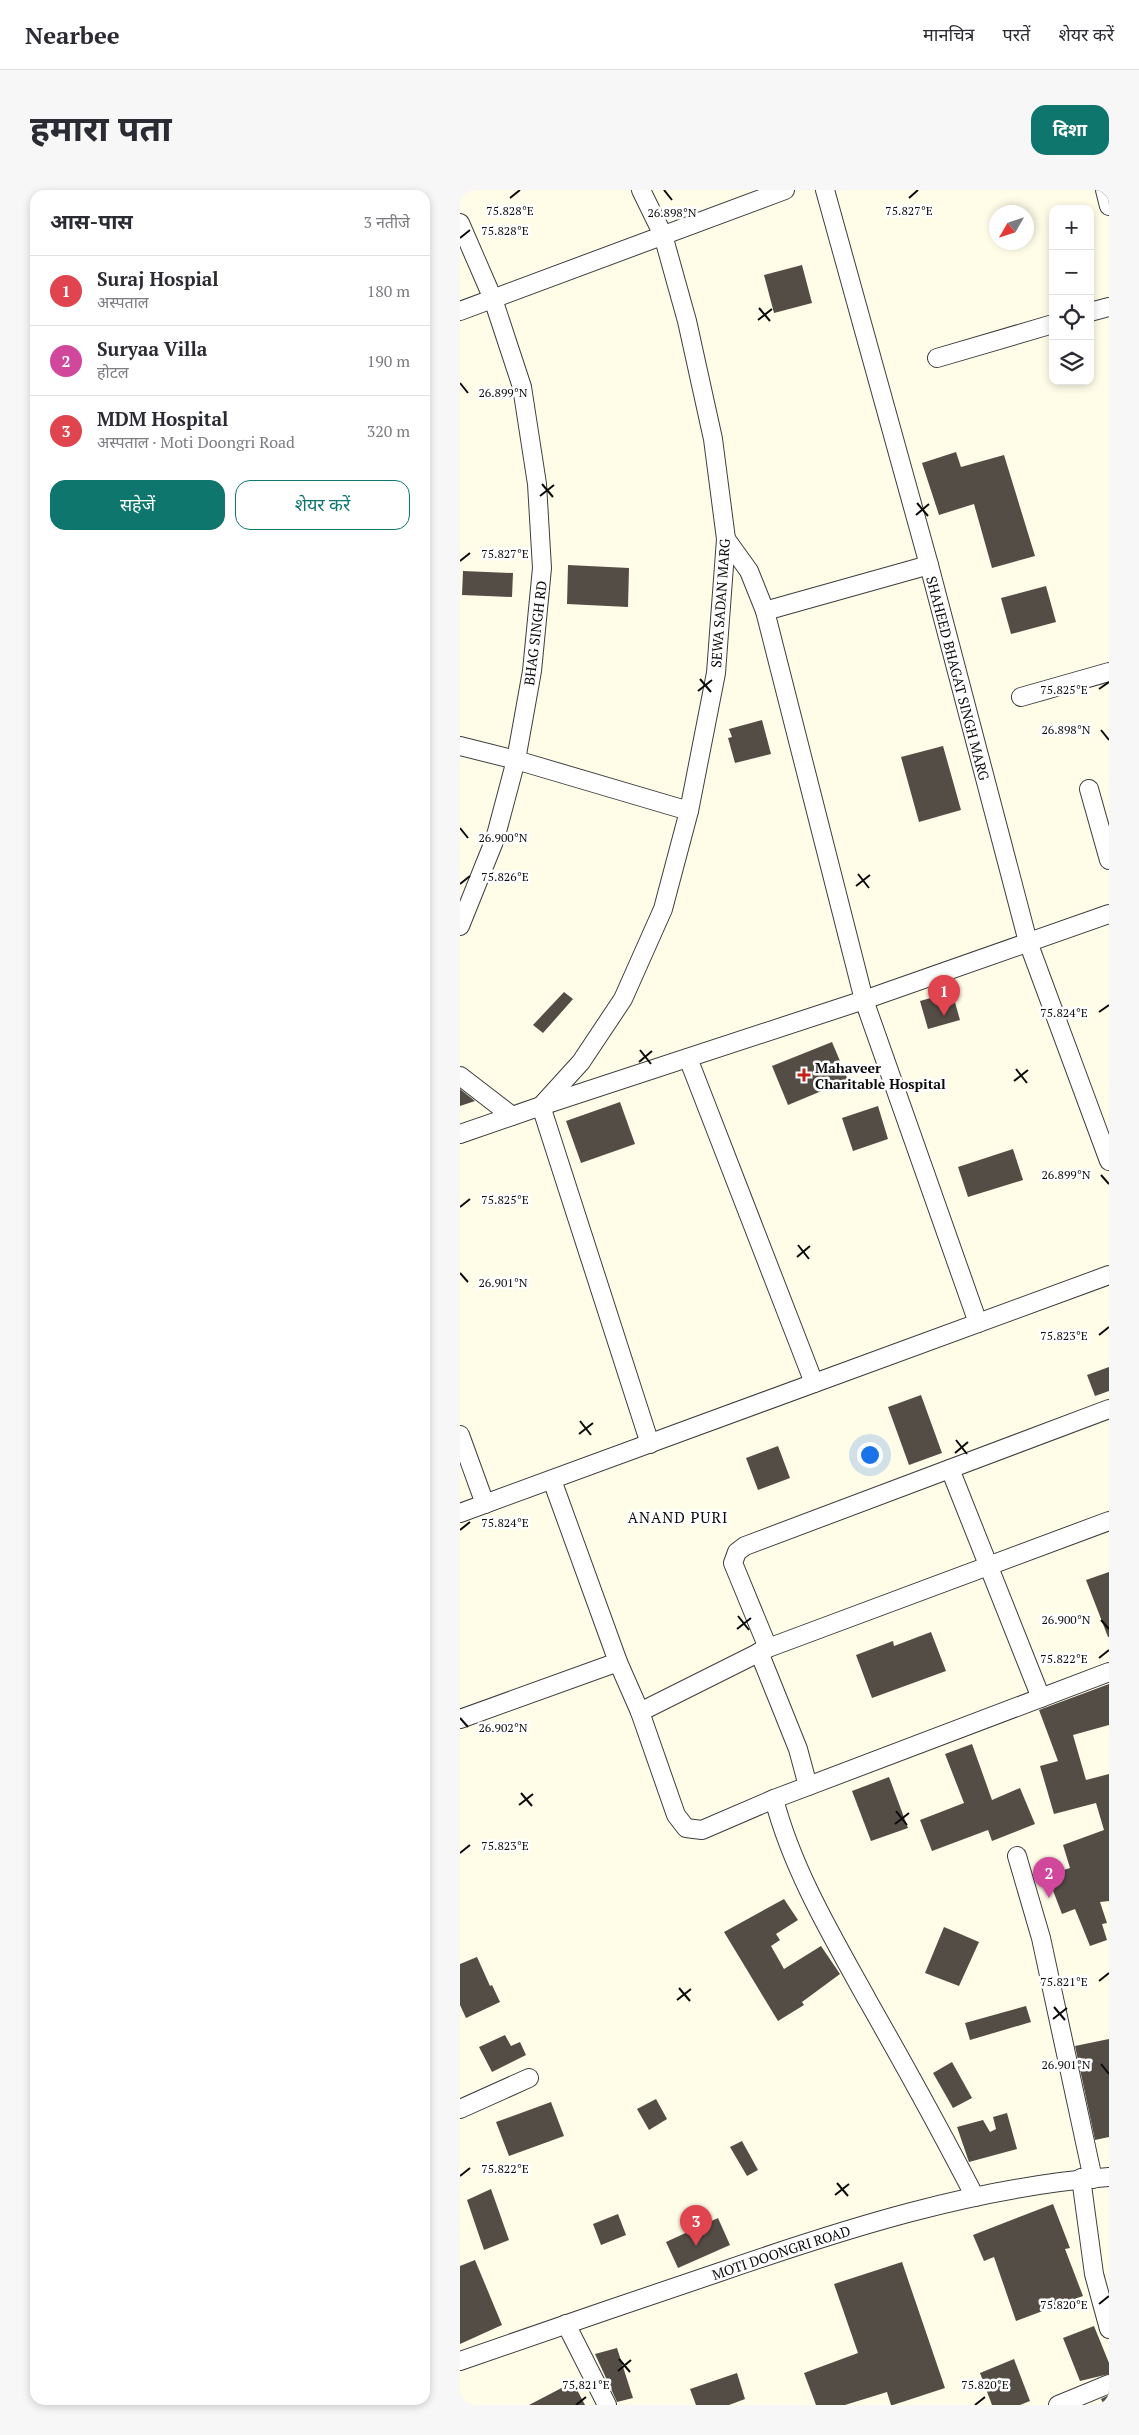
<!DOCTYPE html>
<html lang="hi">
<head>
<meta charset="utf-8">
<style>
	:root { --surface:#fff; --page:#f7f7f7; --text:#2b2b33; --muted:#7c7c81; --line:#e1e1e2; --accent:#0f766e }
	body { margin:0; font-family:"PT Serif","Noto Sans Devanagari",serif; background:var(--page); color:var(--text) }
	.controls { position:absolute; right:15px; top:15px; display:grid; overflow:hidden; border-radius:10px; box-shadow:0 2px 8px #0003 }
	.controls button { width:45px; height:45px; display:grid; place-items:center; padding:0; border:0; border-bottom:1px solid var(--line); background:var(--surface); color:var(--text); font:25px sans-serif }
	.compass { position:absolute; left:529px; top:15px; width:45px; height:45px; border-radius:50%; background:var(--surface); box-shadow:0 2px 8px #0003; rotate:231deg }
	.you { position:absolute; left:409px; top:1264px; width:18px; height:18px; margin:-12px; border:4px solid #fff; border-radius:50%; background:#1a73e8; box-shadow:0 0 0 8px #1a73e833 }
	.badge { display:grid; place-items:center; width:32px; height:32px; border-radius:50%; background:var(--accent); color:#fff; font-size:16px; font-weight:700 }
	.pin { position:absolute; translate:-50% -41px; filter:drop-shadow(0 1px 2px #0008) }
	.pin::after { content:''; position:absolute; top:26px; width:18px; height:15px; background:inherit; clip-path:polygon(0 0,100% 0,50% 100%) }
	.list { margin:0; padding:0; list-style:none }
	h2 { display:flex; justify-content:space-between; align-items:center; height:65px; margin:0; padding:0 20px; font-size:21px }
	h2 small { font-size:16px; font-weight:400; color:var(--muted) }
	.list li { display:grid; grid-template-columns:32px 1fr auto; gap:15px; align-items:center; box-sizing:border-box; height:70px; padding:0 20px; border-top:1px solid var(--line) }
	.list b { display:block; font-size:19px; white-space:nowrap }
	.list p { margin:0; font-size:16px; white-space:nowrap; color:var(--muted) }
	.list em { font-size:16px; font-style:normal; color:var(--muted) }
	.actions { display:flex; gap:10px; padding:15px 20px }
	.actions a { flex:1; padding:11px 0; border:1px solid var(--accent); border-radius:15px; text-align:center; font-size:18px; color:var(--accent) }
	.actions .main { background:var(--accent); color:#fff }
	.icon { flex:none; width:28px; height:28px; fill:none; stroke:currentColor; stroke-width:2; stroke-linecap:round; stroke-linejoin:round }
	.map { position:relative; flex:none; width:649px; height:2215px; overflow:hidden; border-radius:15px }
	header { display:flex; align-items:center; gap:30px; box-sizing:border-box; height:70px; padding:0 25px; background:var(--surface); border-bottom:1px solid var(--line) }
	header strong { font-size:24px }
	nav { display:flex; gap:28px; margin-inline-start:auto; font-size:18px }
	.intro { display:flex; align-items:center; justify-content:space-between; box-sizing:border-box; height:120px; padding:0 30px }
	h1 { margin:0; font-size:35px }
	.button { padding:12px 22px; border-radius:15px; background:var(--accent); color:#fff; font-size:18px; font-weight:700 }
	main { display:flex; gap:30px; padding:0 30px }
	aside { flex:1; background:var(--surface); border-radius:15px; box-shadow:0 2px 8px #0003 }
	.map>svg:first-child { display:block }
	.building { fill:#544d46 }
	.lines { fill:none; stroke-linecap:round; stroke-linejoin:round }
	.minor-casing { stroke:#3e3e3e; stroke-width:20 }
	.minor { stroke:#fff; stroke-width:18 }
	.ticks { fill:none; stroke:#0b0b0b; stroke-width:2 }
	.poi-dot { fill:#c3221a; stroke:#fff; stroke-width:2 }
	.labels { text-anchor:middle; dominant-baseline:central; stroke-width:5; stroke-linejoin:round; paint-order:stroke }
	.street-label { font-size:14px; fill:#0b0b0b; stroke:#fff }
	.poi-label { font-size:14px; font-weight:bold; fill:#0b0b0b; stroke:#fff; text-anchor:start }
	.neighbourhood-label { font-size:15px; letter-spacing:1px; fill:#0b0b0b; stroke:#fff }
	.ticks-label { font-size:12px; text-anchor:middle; fill:#0b0b0b; stroke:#fff; stroke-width:5; stroke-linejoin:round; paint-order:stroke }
</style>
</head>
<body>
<header>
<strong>Nearbee</strong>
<nav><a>मानचित्र</a><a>परतें</a><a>शेयर करें</a></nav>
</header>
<div class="intro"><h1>हमारा पता</h1><a class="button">दिशा</a></div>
<main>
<aside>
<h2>आस-पास<small>3 नतीजे</small></h2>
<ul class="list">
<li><span class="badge" style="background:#e0444e">1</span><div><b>Suraj Hospial</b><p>अस्पताल</p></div><em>180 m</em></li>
<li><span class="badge" style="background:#d1479c">2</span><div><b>Suryaa Villa</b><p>होटल</p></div><em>190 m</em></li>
<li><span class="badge" style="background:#e0444e">3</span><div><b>MDM Hospital</b><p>अस्पताल · Moti Doongri Road</p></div><em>320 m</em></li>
</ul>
<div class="actions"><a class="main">सहेजें</a><a>शेयर करें</a></div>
</aside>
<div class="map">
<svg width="649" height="2215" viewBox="0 0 649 2215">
	<rect width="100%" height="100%" fill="#fffde8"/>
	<g class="building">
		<polygon points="342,75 352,113 314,123 304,85"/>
		<polygon points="496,262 501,277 544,265 575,366 532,378 514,314 479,325 462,273"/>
		<polygon points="108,375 169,378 168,417 107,414"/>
		<polygon points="3,381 53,383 52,407 2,405"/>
		<polygon points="586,396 596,432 551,444 541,408"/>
		<polygon points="302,530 311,564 275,573 268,548 272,547 269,539"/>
		<polygon points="483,556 501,620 459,632 441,567"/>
		<polygon points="104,802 113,809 83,843 73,835"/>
		<polygon points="492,802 500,830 468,839 460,811"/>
		<polygon points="372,852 388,890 328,915 312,876"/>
		<polygon points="0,899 15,911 0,916"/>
		<polygon points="160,912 175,954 121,973 106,931"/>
		<polygon points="418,916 428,949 393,961 382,928"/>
		<polygon points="553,959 563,990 508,1007 498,977"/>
		<polygon points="649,1177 649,1201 635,1206 627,1185"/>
		<polygon points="461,1205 482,1263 449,1275 428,1217"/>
		<polygon points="318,1256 330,1288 298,1300 286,1268"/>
		<polygon points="649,1382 649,1447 648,1447 626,1390"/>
		<polygon points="471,1442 486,1481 412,1508 396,1465 433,1451 434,1456"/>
		<polygon points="649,1494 649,1535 613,1545 626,1590 649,1584 649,1711 640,1712 647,1733 642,1734 647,1750 630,1756 615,1719 602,1724 587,1685 610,1678 603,1655 644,1640 636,1613 594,1624 580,1576 598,1571 579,1520"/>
		<polygon points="512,1554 532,1610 560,1598 575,1634 532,1651 528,1640 472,1661 460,1630 504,1613 485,1564"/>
		<polygon points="429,1587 448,1638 411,1651 392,1601"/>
		<polygon points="324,1709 338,1730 316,1744 320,1750 311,1756 324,1779 361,1756 380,1784 342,1812 344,1815 318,1831 264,1742"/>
		<polygon points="484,1737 519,1752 499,1796 465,1783"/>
		<polygon points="17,1767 30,1796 32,1795 40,1812 6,1828 0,1815 0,1774"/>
		<polygon points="566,1816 571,1832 510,1850 505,1833"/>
		<polygon points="45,1845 51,1856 60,1852 66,1865 32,1882 19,1857"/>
		<polygon points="649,1849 649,1947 635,1950 615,1856"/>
		<polygon points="492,1872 512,1908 493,1918 473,1883"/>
		<polygon points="196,1909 207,1929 189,1940 177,1919"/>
		<polygon points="91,1912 104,1946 49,1966 36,1932"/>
		<polygon points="547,1923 557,1959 509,1972 497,1937 523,1930 530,1942 536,1939 533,1927"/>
		<polygon points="282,1951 298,1980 287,1986 270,1957"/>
		<polygon points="31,1999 49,2050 24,2060 7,2010"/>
		<polygon points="593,2014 610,2058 605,2059 623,2106 556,2131 534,2067 524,2071 513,2045"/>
		<polygon points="158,2024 166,2045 141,2055 133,2034"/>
		<polygon points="258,2028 270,2055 218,2078 206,2052"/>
		<polygon points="15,2070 42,2135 0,2154 0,2076"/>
		<polygon points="442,2072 485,2198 433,2215 431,2215 427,2202 385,2215 356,2215 344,2183 398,2163 374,2094"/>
		<polygon points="634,2136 649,2173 649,2184 620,2191 603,2148"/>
		<polygon points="157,2158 173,2208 157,2212 135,2164"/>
		<polygon points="554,2169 570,2211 560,2215 532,2215 520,2183"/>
		<polygon points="277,2183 285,2209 269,2215 236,2215 230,2199"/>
		<polygon points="113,2192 125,2215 69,2215"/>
		<polygon points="649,2205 649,2215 644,2215 641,2209"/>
	</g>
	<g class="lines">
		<defs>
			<g id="minor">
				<polyline points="181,0 203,45 227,131 253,249 266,349 256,483 229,621 203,719 163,809 121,872 81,916 190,1254"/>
				<path id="s1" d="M365,0l104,375 99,377 81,219"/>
				<polyline points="645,0 649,16"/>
				<polyline points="0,33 33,109 62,197 77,294 82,378 72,481 56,570 35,649 0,736"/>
				<polyline points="0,121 325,0"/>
				<polyline points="630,122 649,117"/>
				<polyline points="477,168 593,134"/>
				<polyline points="266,349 289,381 305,421 404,810 518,1133"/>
				<polyline points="305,421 469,375"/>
				<polyline points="561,507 649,482"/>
				<polyline points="0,556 56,570 229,621"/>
				<polyline points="629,599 649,670"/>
				<polyline points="228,868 354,1193"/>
				<polyline points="0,886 52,926"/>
				<polyline points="0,944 81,916 404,810 649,724"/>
				<polyline points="0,1245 25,1314"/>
				<polyline points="490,1279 581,1508"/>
				<polyline points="92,1290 158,1472 180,1522 216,1625 226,1638 242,1640 314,1609 649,1482"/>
				<polyline points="0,1323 649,1085"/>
				<polyline points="308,1458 273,1373 277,1362 285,1356 649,1219"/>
				<polyline points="299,1462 338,1559 348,1596"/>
				<polyline points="180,1522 308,1458 649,1331"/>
				<polyline points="0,1529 158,1472"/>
				<path d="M314,1609c19,72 58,137 94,202 37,65 73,130 107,196"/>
				<polyline points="557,1666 581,1748 633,1989"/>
				<polyline points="0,1919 69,1888"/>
				<polyline points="621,1988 634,2084 649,2139"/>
				<polyline points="106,2134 147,2215"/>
				<path id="s2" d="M0,2171c86,-30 171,-59 257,-88 127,-44 258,-86 392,-96"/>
				<polyline points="598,2215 649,2194"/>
			</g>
		</defs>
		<use href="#minor" class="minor-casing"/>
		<use href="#minor" class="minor"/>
	</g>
	<path class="ticks" d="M204,0l8,10M50,8l10,-8M449,8l9,-8M0,48l10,-8M299,118l11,13M298,130l14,-11M0,193l8,10M82,294l11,13M80,306l14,-11M457,313l11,13M456,325l13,-11M0,371l10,-8M240,489l11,13M639,499l10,-7M238,501l14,-11M641,540l8,10M0,638l8,10M398,684l11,14M0,694l10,-8M396,696l14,-11M639,822l10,-7M180,860l11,14M179,872l13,-11M556,879l11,14M554,891l14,-11M641,985l8,9M0,1017l10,-8M338,1055l11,14M337,1067l13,-11M0,1083l8,9M639,1145l10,-8M120,1231l11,14M119,1244l14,-11M496,1250l11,14M495,1263l13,-11M0,1340l10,-8M278,1426l11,14M641,1430l8,9M277,1439l14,-11M639,1468l10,-8M0,1528l8,9M61,1603l11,13M59,1615l14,-11M436,1621l11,14M435,1634l14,-11M0,1663l10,-8M639,1791l10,-8M219,1798l11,13M217,1810l14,-11M594,1817l11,13M593,1829l14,-11M641,1874l8,10M0,1986l10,-8M377,1993l11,13M375,2005l14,-11M639,2114l10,-8M159,2169l11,13M158,2181l13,-11M116,2215l10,-8M515,2215l10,-8"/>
	<path class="poi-dot" d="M341.5 877.5h5v5h5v5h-5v5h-5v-5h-5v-5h5z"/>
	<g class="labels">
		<g class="street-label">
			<text transform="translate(260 413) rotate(-86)">SEWA SADAN MARG</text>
			<text transform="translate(75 443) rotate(-83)">BHAG SINGH RD</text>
			<text stroke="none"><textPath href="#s1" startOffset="506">SHAHEED BHAGAT SINGH MARG</textPath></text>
			<text stroke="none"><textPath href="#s2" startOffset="339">MOTI DOONGRI ROAD</textPath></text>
		</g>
		<g class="poi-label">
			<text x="355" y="877">Mahaveer<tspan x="355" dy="16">Charitable Hospital</tspan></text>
		</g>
		<g class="neighbourhood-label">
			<text x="218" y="1327">ANAND PURI</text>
		</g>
	</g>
	<g class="ticks-label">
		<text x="50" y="25">75.828°E</text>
		<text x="449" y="25">75.827°E</text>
		<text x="212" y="27">26.898°N</text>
		<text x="45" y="45">75.828°E</text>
		<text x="43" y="207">26.899°N</text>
		<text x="45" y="368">75.827°E</text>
		<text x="604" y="504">75.825°E</text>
		<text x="606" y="544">26.898°N</text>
		<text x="43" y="652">26.900°N</text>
		<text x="45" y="691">75.826°E</text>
		<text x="604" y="827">75.824°E</text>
		<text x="606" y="989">26.899°N</text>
		<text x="45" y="1014">75.825°E</text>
		<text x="43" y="1097">26.901°N</text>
		<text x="604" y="1150">75.823°E</text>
		<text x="45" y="1337">75.824°E</text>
		<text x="606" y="1434">26.900°N</text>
		<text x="604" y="1473">75.822°E</text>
		<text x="43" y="1542">26.902°N</text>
		<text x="45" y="1660">75.823°E</text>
		<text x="604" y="1796">75.821°E</text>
		<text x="606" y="1879">26.901°N</text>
		<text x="45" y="1983">75.822°E</text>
		<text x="604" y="2119">75.820°E</text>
		<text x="126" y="2199">75.821°E</text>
		<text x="525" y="2199">75.820°E</text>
	</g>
</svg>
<div class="controls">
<button>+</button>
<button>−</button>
<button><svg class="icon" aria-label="locate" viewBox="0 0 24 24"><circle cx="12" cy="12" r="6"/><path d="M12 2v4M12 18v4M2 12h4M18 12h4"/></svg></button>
<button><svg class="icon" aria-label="layers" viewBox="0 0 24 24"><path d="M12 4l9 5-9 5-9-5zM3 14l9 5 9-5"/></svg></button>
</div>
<svg class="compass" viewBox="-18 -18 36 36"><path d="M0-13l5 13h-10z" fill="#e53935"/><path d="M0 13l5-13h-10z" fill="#7c7c81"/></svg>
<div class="you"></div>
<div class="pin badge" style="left:484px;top:826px;background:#e0444e">1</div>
<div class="pin badge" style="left:589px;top:1708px;background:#d1479c">2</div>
<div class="pin badge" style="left:236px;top:2056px;background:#e0444e">3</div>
</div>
</main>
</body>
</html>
